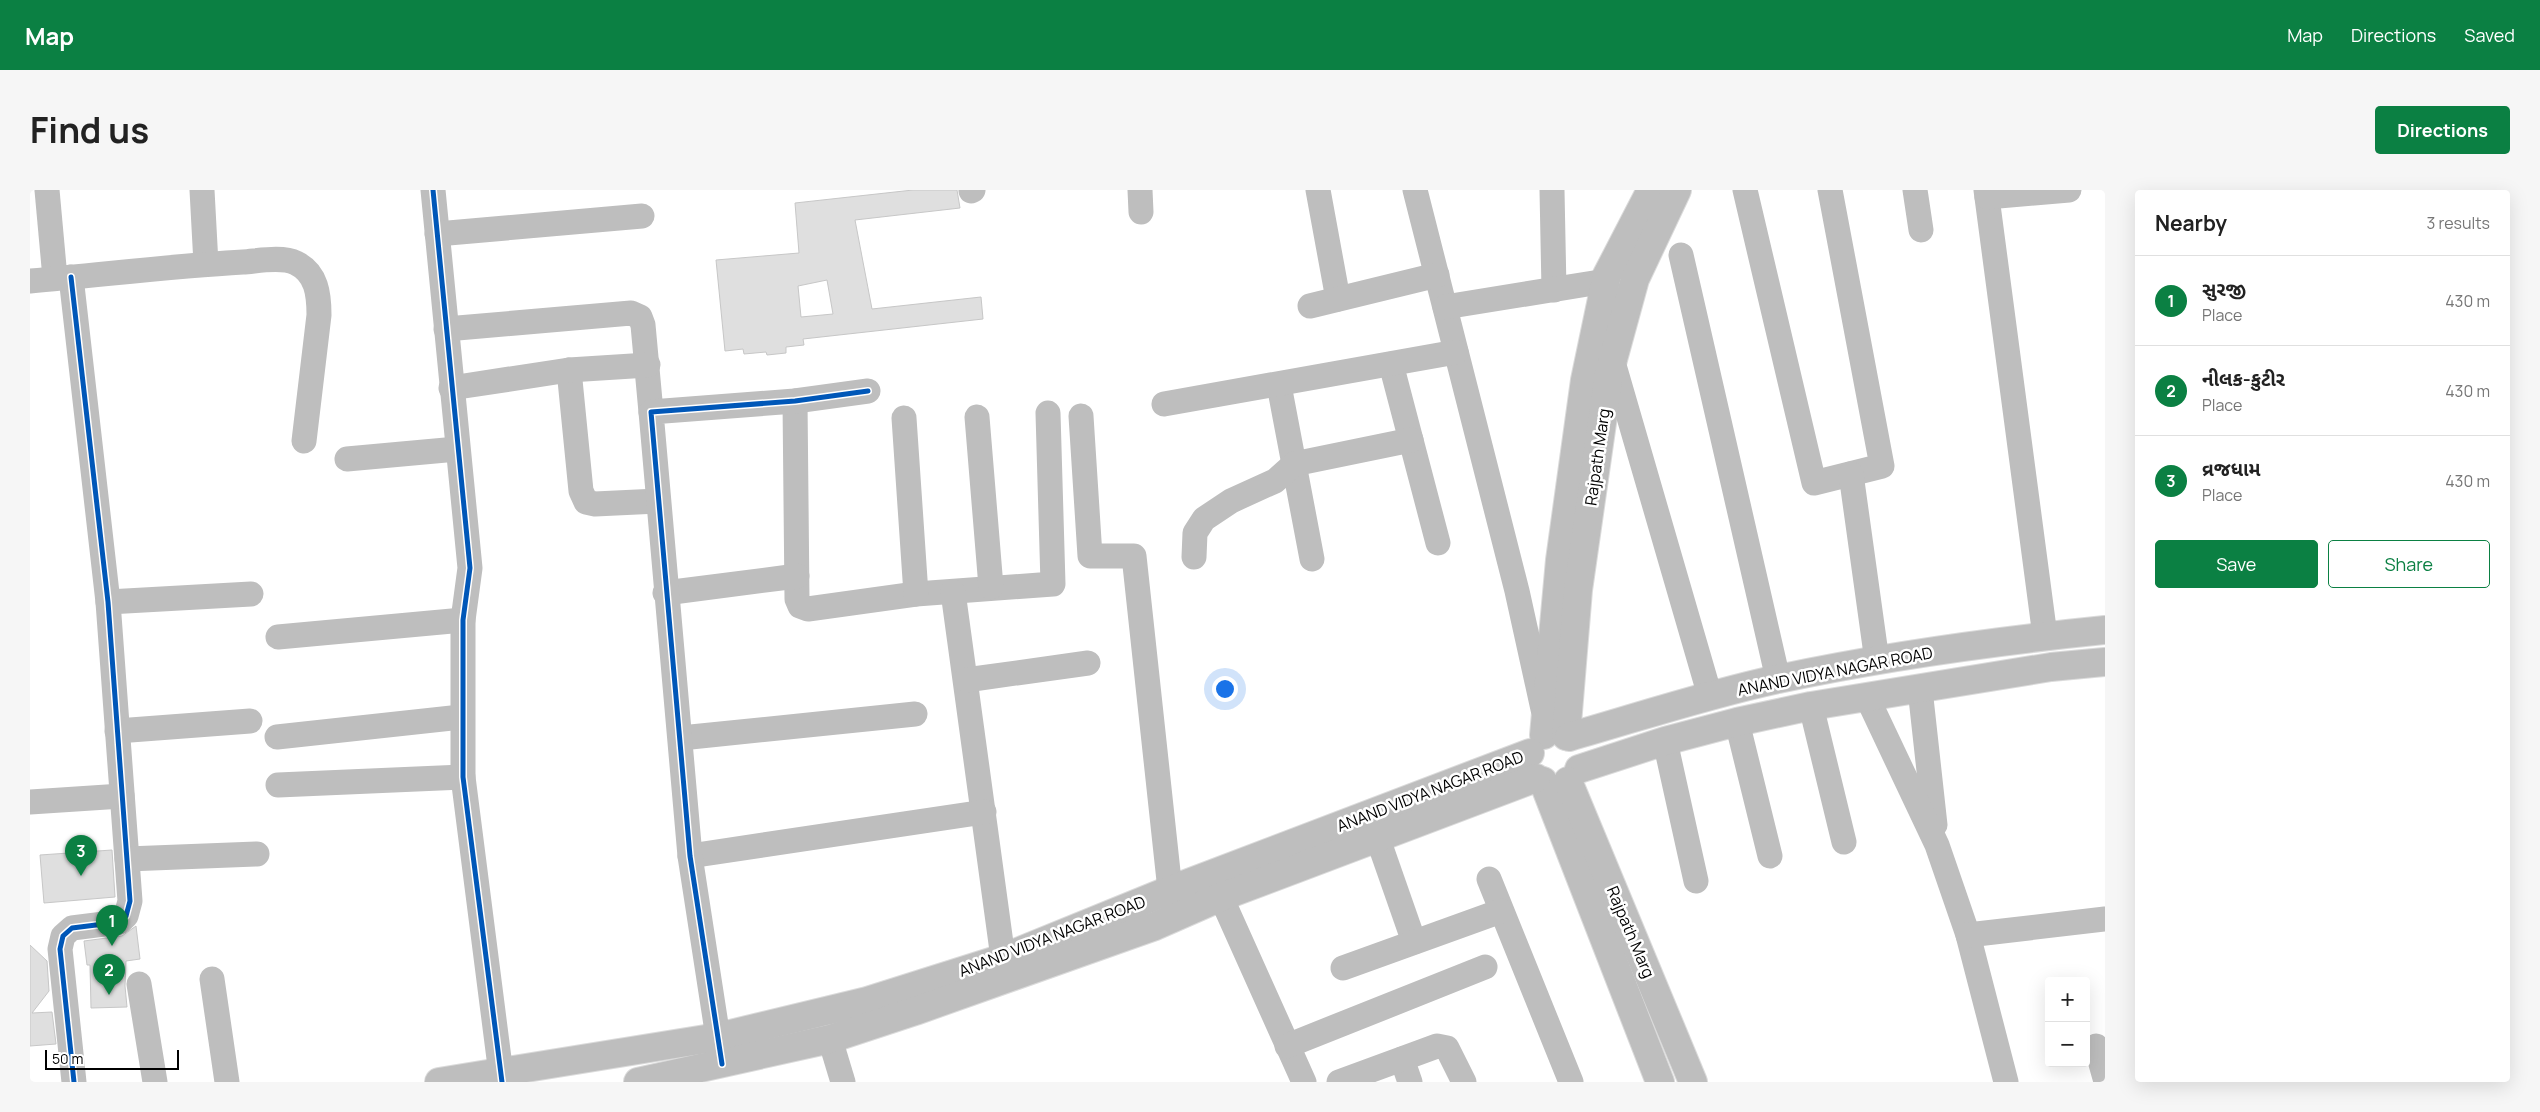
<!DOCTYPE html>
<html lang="en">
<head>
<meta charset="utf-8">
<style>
	:root { --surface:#fff; --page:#f6f6f6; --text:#222; --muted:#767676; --line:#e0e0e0; --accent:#0b8043 }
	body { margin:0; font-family:Manrope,"Noto Sans Gujarati",sans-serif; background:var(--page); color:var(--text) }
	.controls { position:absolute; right:15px; bottom:15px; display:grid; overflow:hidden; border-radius:5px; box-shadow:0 5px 20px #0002 }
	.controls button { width:45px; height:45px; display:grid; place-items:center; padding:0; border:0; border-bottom:1px solid var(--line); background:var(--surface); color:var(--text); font:25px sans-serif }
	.scale { position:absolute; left:15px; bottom:12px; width:134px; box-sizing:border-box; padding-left:5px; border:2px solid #000; border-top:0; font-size:14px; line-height:18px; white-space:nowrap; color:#000; -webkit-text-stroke:4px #fff; paint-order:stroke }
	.you { position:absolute; left:1194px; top:498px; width:18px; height:18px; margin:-12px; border:4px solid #fff; border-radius:50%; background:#1a73e8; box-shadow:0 0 0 8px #1a73e833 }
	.badge { display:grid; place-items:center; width:32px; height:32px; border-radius:50%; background:var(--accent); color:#fff; font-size:16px; font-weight:700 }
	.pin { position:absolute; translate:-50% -41px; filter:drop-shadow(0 1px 2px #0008) }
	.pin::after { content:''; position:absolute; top:26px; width:18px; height:15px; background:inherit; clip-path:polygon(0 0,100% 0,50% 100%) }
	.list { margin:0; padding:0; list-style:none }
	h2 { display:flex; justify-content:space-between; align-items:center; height:65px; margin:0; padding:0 20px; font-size:21px }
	h2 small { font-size:16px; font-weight:400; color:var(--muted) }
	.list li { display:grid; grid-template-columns:32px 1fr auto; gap:15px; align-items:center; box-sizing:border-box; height:90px; padding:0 20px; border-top:1px solid var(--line) }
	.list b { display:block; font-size:19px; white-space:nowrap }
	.list p { margin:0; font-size:16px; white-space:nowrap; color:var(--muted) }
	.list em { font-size:16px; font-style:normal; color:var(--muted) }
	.actions { display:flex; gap:10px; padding:15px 20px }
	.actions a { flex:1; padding:11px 0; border:1px solid var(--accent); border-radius:5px; text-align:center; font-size:18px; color:var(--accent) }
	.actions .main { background:var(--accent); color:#fff }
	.map { position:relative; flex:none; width:2075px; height:892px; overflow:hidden; border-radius:5px }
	header { display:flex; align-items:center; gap:30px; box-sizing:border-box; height:70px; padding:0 25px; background:var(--accent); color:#fff }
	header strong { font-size:24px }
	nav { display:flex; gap:28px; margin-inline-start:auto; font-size:18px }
	.intro { display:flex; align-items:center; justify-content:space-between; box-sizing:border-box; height:120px; padding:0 30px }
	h1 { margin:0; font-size:35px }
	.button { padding:12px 22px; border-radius:5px; background:var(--accent); color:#fff; font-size:18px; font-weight:700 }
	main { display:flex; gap:30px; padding:0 30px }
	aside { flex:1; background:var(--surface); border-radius:5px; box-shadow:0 5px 20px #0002 }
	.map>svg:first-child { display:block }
	.building { fill:#dfdfdf; stroke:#c7c7c7; fill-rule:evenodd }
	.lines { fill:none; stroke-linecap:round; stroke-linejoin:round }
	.major-casing { stroke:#dbdbdb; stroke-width:30 }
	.minor { stroke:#bebebe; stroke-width:25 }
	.major { stroke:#bebebe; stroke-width:28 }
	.cycleway-casing { stroke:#fff; stroke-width:8 }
	.cycleway { stroke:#0057b8; stroke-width:5 }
	.labels { text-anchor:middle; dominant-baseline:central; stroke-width:5; stroke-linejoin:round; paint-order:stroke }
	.street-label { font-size:16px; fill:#000; stroke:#fff }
</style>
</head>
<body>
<header>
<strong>Map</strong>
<nav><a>Map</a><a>Directions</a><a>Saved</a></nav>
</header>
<div class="intro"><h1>Find us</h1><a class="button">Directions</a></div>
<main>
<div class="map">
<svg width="2075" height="892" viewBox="0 0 2075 892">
	<rect width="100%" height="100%" fill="#fff"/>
	<g class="building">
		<path d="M883,0h44l3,18 -105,12 17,89 109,-12 2,22 -180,20 1,6 -18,2v6l-19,2 -1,-3 -22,2 -1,-5 -18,2 -9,-91 83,-7 -4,-50zM797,90l6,34 -32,3 -3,-31z"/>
		<polygon points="82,660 85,707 14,713 10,665"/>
		<polygon points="106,736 110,769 96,771 95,796 97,817 61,818 60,775 57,775 54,751 92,746"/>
		<polygon points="0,755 17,771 19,801 2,823 22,822 26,854 0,856"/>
	</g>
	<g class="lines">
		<defs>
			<g id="major">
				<polyline points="1514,545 1530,370 1555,190 1577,85 1621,0"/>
				<polyline points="1536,546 1548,400 1579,184 1605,89 1647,0"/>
				<path d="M1539,547c70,-20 139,-43 209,-58 108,-23 218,-38 327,-49"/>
				<polyline points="1549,579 1635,551 1707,532 1781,516 2021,477 2075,472"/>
				<polyline points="1513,591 1630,892"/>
				<polyline points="1538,591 1663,892"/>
				<polyline points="409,892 688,847 837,811 973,768 1140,700 1500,563"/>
				<polyline points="608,892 800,849 885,821 1125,736 1191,707 1506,588"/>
			</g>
		</defs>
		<use href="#major" class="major-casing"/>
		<g class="minor">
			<polyline points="17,0 25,88"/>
			<polyline points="172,0 176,74"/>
			<polyline points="403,0 440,378 433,430 433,587 472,892"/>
			<polyline points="1110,0 1111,22"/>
			<polyline points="1288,0 1308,109"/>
			<polyline points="1385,0 1487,401 1513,519"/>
			<polyline points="1522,0 1524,100"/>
			<polyline points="1715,0 1784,293 1852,276 1800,0"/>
			<polyline points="1885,0 1891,40"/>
			<polyline points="1956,0 2015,446"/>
			<polyline points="941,1 943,0"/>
			<polyline points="1957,7 2039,0"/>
			<polyline points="407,44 612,26"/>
			<polyline points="1651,65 1748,489"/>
			<polyline points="41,87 78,412 100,711 96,726 90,732 42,738 33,746 30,759 44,892"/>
			<path d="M0,91c71,-6 142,-15 213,-19 15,-1 39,-6 53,1 21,10 23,32 23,52l-15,126"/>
			<polyline points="1280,116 1407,85"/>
			<polyline points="1415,117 1576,91"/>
			<polyline points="416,139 601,123 610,127 613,135 621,222"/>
			<polyline points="1583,172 1680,506"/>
			<polyline points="1361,174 1408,353"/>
			<polyline points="539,180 551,301 556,312 565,314 628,311"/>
			<polyline points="1249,195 1282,369"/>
			<polyline points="421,198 539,180 618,175"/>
			<polyline points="765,211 767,409 770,416 778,419 886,404 1023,394 1018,223"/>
			<polyline points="1134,214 1426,162"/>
			<polyline points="1051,226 1060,366 1104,366 1140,700"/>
			<polyline points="947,227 961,397"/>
			<polyline points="874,228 886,404"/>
			<polyline points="317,269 427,259"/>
			<polyline points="1821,284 1847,471"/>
			<polyline points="1164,367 1165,343 1174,329 1201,311 1245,291 1264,274 1381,250"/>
			<polyline points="923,402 973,768"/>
			<polyline points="635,403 767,386"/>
			<polyline points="78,412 221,404"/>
			<polyline points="248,447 433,430"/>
			<polyline points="936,490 1058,473"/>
			<polyline points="1890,499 1905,635"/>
			<polyline points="1837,507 1907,655 1938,745 1976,892"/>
			<polyline points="1781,516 1814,652"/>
			<polyline points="1707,532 1740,666"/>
			<polyline points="87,541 220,531"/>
			<polyline points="247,547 431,527"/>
			<polyline points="651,548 885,524"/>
			<polyline points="1635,551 1666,691"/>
			<polyline points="248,595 433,587"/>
			<polyline points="0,612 92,606"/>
			<polyline points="1348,649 1384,752"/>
			<polyline points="660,666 954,622"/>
			<polyline points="97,669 227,664"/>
			<polyline points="1459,689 1541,892"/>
			<polyline points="1191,707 1274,892"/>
			<polyline points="1938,745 2075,729"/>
			<polyline points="1313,778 1471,721"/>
			<polyline points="182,789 197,892"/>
			<polyline points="109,794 125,892"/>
			<polyline points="800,849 813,892"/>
			<polyline points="1257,856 1455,777"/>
			<polyline points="2066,856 2075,888"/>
			<polyline points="691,867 660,666 621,222 765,211 838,201"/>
			<polyline points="1372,869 1380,892"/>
			<polyline points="1309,892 1407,856 1417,858 1434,892"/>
		</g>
		<use href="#major" class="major"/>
		<defs>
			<g id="cycleway">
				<polyline points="403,0 440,378 433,430 433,587 472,892"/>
				<polyline points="41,87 78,412 100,711 96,726 90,732 42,738 33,746 30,759 44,892"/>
				<polyline points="692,874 660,666 621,222 765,211 838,201"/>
			</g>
		</defs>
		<use href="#cycleway" class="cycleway-casing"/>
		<use href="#cycleway" class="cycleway"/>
	</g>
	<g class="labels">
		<g class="street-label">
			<text transform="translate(1567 267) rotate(-82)">Rajpath Marg</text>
			<text transform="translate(1805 481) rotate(-11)">ANAND VIDYA NAGAR ROAD</text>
			<text transform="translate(1400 601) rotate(-21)">ANAND VIDYA NAGAR ROAD</text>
			<text transform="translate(1601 742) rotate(67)">Rajpath Marg</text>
			<text transform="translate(1022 746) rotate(-21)">ANAND VIDYA NAGAR ROAD</text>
		</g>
	</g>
</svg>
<div class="controls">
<button>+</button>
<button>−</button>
</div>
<div class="scale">50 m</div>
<div class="you"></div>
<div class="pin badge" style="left:82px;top:756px">1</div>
<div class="pin badge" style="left:79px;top:805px">2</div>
<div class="pin badge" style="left:51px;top:686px">3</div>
</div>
<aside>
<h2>Nearby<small>3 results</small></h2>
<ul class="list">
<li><span class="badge">1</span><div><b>સુરજી</b><p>Place</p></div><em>430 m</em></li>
<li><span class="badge">2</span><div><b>નીલક-કુટીર</b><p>Place</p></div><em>430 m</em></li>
<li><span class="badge">3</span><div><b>વ્રજધામ</b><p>Place</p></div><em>430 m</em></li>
</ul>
<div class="actions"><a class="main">Save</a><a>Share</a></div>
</aside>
</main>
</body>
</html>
